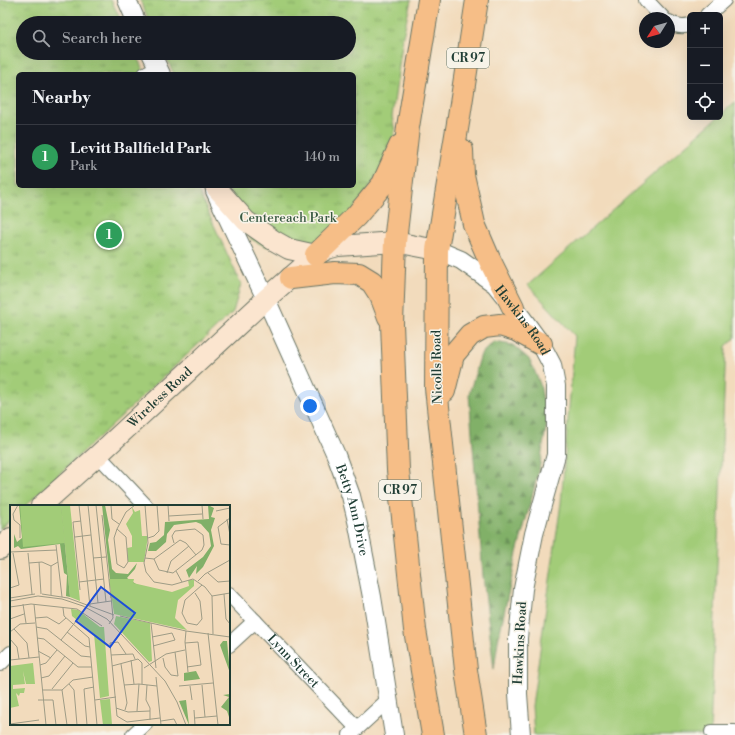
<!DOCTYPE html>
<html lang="en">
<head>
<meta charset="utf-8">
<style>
	:root { --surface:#171b24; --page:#20242c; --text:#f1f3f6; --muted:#9ea1a6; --line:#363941; --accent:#7c3aed }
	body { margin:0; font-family:"Libre Bodoni",serif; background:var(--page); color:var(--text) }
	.controls { position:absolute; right:12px; top:12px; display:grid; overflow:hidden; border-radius:6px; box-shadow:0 4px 16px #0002 }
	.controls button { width:36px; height:36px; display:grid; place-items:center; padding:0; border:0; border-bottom:1px solid var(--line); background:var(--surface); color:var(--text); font:20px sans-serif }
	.compass { position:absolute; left:639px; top:12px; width:36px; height:36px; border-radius:50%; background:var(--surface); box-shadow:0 4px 16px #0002; rotate:233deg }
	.you { position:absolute; left:310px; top:406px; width:14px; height:14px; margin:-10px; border:3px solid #fff; border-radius:50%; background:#1a73e8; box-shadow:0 0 0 6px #1a73e833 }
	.badge { display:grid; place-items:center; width:26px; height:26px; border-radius:50%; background:var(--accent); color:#fff; font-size:13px; font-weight:700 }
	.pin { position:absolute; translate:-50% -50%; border:2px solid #fff; box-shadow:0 1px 4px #0006 }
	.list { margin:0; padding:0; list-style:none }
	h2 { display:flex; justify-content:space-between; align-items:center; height:52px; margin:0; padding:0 16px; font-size:17px }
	h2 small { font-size:13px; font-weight:400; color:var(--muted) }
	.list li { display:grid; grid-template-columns:26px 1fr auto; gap:12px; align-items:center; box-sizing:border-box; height:64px; padding:0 16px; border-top:1px solid var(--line) }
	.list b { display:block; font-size:15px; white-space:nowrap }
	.list p { margin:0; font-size:13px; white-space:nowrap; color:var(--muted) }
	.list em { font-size:13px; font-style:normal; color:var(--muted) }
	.icon { flex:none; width:22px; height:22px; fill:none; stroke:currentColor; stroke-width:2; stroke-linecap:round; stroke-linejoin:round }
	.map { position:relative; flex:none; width:735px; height:735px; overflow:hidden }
	.search { position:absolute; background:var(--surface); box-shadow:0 4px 16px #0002; left:16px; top:16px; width:340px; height:44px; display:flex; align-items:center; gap:10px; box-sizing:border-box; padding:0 14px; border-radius:22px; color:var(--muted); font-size:15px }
	.panel { position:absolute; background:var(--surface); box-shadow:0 4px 16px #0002; left:16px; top:72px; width:340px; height:116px; border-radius:6px }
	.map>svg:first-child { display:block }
	.grass { fill:#a2cc78; stroke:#608456 }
	.forest { fill:url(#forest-firs); stroke:#50764e }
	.park { fill:url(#park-tufts); stroke:#608456 }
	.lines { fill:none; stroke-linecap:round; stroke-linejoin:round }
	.minor-casing { stroke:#697464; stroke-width:16 }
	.tertiary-casing { stroke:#697464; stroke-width:20 }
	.secondary-casing { stroke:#697464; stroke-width:22 }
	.trunk-casing { stroke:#697464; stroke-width:24 }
	.minor { stroke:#fff; stroke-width:14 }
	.tertiary { stroke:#fff; stroke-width:18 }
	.secondary { stroke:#fbe5cf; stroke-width:20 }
	.trunk { stroke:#f6be87; stroke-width:22 }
	.labels { text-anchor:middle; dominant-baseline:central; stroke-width:3; stroke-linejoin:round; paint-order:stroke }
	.shield { fill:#f7f3e8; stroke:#60746a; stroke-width:1 }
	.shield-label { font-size:12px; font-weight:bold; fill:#1f3d34 }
	.park-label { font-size:13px; fill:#395a42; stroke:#f7f3e8 }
	.street-label { font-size:13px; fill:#1f3d34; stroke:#f7f3e8 }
	.inset-road { fill:none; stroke:#9e9c86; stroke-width:1 }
	.view { fill:#1d4ed8; fill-opacity:0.15; stroke:#1d4ed8; stroke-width:2 }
	.inset-edge { fill:none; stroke:#1f3d34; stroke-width:2 }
</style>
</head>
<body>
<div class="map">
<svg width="735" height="735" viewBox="0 0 735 735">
	<defs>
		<pattern id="forest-firs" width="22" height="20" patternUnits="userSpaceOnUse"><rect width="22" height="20" fill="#81b068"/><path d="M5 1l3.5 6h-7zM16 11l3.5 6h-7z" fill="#699056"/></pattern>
		<pattern id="park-tufts" width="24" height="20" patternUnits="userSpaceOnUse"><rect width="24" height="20" fill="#a2cc78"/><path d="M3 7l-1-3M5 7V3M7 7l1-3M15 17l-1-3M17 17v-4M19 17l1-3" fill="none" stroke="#83a763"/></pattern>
	</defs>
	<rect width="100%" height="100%" fill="#f7f3e8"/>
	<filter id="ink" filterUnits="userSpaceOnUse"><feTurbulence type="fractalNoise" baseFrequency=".025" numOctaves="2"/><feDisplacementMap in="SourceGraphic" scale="8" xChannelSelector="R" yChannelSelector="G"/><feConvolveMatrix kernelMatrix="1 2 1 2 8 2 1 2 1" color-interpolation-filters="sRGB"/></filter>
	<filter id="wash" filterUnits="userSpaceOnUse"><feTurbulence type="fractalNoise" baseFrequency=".012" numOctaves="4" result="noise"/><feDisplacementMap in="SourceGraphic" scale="16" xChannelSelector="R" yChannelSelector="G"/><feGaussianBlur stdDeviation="0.9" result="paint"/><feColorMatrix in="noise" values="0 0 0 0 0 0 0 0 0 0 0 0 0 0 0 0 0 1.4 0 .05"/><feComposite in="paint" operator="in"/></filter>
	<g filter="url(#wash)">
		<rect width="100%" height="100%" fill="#f2dbbc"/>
		<polygon class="grass" points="735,102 735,338 726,346 710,735 534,735 532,706 561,503 575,336 528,285 718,117 720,117 720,115"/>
		<polygon class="forest" points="494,342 513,345 530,360 540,384 547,422 539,470 517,553 498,641 494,669 483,576 469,394 481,354"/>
		<g class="park">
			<polygon points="0,0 111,0 122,23 23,23 23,53 135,53 145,74 18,74 18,186 196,186 241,284 233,312 25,506 11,506 11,519 0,529"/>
			<polygon points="140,0 411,0 403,36 392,117 395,131 389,159 345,222 303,251 265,246 251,239 227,186 354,186 354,74 174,74 164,53 349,53 349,23 150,23"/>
		</g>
	</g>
	<g filter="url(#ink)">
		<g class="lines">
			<defs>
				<g id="minor">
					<polyline points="646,0 663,18"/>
					<polyline points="707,15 724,0"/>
					<path d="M669,22c6,4 14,5 21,3"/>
					<polyline points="145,74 158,67"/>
					<polyline points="98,455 146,506"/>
					<path id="s1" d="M229,594l128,134"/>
					<polyline points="229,645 255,621"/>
					<polyline points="0,664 11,653"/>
					<polyline points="712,732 735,732"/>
					<polyline points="133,735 145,724"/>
					<polyline points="350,735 388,700"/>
				</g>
				<g id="tertiary">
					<polyline points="127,0 137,23"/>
					<polyline points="151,53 161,74"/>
					<path id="s2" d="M215,191l51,108 70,156 15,41 7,29 14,72 22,138"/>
					<path id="s3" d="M437,250l24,10 34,24 27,34 19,26 11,21 4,21v69l-22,79 -11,55 -5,49v56l3,41"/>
				</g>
				<g id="secondary">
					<polyline points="215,186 246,221 273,240 289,249 316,255"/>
					<path id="s4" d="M41,506l57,-51 168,-156 50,-44 11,-6 11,-3 57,-4 42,8"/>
					<polyline points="0,549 11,538"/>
				</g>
				<g id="trunk">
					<polyline points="429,0 408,127 395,242 392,324 398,470 415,630 433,735"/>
					<polyline points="462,150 463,175 474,224 490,261 513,307"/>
					<polyline points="316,255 356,216 368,202 383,184 400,146"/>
					<polyline points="291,278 335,273 359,274 372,282 381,296 389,317"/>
					<polyline points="444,391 453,355 470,335 484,327 500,325 516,330 541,344"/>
					<polyline points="476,735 466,670 436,388 437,250 459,117 477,0"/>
				</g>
			</defs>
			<use href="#minor" class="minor-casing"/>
			<use href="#tertiary" class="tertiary-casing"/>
			<use href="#secondary" class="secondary-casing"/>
			<use href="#trunk" class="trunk-casing"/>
			<use href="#minor" class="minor"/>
			<use href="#tertiary" class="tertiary"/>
			<use href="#secondary" class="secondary"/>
			<use href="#trunk" class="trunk"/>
		</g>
	</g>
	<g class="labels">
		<g class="shield">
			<rect x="447" y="48" width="42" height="20" rx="3"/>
			<rect x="379" y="480" width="42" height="20" rx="3"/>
		</g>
		<g class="shield-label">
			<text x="468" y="58">CR 97</text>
			<text x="400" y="490">CR 97</text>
		</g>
		<g class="park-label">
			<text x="288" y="218">Centereach Park</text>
		</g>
		<g class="street-label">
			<text stroke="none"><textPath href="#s3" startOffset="113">Hawkins Road</textPath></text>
			<text transform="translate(437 367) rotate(-91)">Nicolls Road</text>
			<text stroke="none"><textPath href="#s4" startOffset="161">Wireless Road</textPath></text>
			<text stroke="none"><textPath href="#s2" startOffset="348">Betty Ann Drive</textPath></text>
			<text transform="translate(520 643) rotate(-87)">Hawkins Road</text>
			<text stroke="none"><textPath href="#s1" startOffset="93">Lynn Street</textPath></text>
		</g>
	</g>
	<g transform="translate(10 505)">
		<rect width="220" height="220" fill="#f2dbbc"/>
		<path d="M51,0h9l10,96 -10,-4zM61,104l7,1 22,17h4l5,69 -9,2 -6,-64 -22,-18zM23,158l2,21h-9l-3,-13 2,13 -12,1v4l12,-1 -1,5h-4l-1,3 -3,-3 3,13 -9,2v-42zM100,194l2,26h-9l-3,-25z" fill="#a2cc78"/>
		<path d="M9,0h42l9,92 -4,-1 1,-21 -3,-2 -4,-29 -39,5 -3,-3 -4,2v-14l3,8 5,-4zM92,0h3l5,25 -2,10 4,29 4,4 12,1 9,-11 -2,6 -8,9 9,6 -24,15zM198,0l6,3 -3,9 4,1 -4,12 3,16 -11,21 -7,7 1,-8 -8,12 -3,-8 17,-13 8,-11 -2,-13 -8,-9 -5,-2 -22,3 -7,9 -1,8 -10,9h-8l2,-8 6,-1 8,-7 1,-13 44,-3zM213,136h4l3,32 -10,-28zM186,166l4,8 -16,2v-8zM220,189v26l-3,-9 -6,-4 8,-10 -6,-2zM176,195l3,25 -10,-24z" fill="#81b068"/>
		<path d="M10,0h41l4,38 -42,4zM122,2l3,5 5,-2 2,26h6l-4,26h-16l-1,-14 5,-1v-11l-6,-12 7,-11zM99,74h25l-1,4 39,9 17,-6 -1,-6h6v6l-16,14 -3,18 12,12 -73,-16zM106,111l34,7 2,38 -3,1 -35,-38z" fill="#a2cc78"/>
		<path class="inset-road" d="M8,0l-5,9 1,6 6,5v13M69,0l11,101M78,0l10,98M86,0l10,97M101,0l1,14 7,5M135,0l3,38 -4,20 2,9 8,10 18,3 21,-6 12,8 7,9 1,38M158,0l1,16M192,0l1,14M206,6l14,-3M92,10l9,83M159,11l33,-2M220,13l-12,9 3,17 9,1M217,14l3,16M107,24l9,8 2,25 -4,6 -7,-4 -3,-26zM107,24l9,-17 9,-7M65,32l16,-2M138,33l6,-2 5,-5 -2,-26M46,40l6,52M0,47l47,-2M18,48l4,41M83,53l13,-1M135,53l9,1 26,-19 6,3 10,12M144,54l5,11 14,3 29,-23 2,-5 -1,-10 -8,-6 -20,2 -3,5 2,7M29,57l2,32M19,58l13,-1 9,4M166,66l6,11M157,68l4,-12 18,-15M198,68l10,9 12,-1M188,76l7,-7 25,-14M69,77l25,-3M0,83l9,-3 -6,-32M70,85l-7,-68 8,-1M185,88l5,8 2,18 -5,6 -10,-2 -5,-10 3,-13 17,-15M32,89l26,4 46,17M214,89l2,25 4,5M41,90v-29l7,-4M202,91l18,-3M0,93l25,-4M0,96l28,-5 24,3 21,7 24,13 58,62 12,21 9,23M13,99l3,19M24,99l12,121M80,99l21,-3M0,102l21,-3 46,5 25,17M53,103l1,8 25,22 8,87M110,111l66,15 44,6M25,113l12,-1 12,7 7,-6M0,114l14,-5M141,118l5,45M99,119l4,-6 -2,-22M26,122l11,2 34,27 10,1M4,124l13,14 2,15M176,126l-1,11 3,30M0,127l10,-8 15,-1M57,127l18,14 5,1M198,128l10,92M142,132l20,-4 3,7 -22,6M27,133l7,1 34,28h14M0,134l7,8 2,12M51,135l16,-20M175,138l13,-1 1,8 2,15 -14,2M28,146l13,7M116,149l-8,-12 -8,1 7,73 10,6 33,-4M101,150l22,-1 2,5M153,153l2,9 6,8 7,1 -3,-24M0,155l29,-3M121,155l3,24M111,159l6,39 -2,7M30,160l6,-2 11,-13M102,161l26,-7 4,4v21M134,163l22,-14 19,-4M146,172l5,48M31,173l8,-2 16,-20M59,179l5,6 3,35M114,180l15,-1 18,2M137,180l-1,15 4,8v12M192,180l3,32M169,181l34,-3M180,181l2,14M42,184l21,-26M33,185h19l11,-10 20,-3M52,185l5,35M28,195h15l3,25M85,195l21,-3M106,203l12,4 22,-1M184,205l1,15M127,206l2,-27M185,213l22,-2M151,216l13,-2 3,6M0,219l29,-4M77,220l-3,-36 10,-2"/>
		<path class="view" d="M91,82l34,26 -25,34 -34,-26z"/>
		<rect width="220" height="220" class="inset-edge"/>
	</g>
</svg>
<div class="controls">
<button>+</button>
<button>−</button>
<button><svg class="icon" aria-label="locate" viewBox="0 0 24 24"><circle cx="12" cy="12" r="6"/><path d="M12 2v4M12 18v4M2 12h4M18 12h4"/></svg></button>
</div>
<svg class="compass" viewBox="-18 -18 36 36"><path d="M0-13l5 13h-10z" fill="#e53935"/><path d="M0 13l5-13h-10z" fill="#9ea1a6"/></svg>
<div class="you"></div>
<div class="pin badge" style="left:109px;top:235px;background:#2e9e5b">1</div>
<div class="search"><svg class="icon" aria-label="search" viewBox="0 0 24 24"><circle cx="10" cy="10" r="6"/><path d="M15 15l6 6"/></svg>Search here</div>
<section class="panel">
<h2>Nearby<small></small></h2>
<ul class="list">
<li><span class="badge" style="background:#2e9e5b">1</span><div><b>Levitt Ballfield Park</b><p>Park</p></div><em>140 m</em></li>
</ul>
</section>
</div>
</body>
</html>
